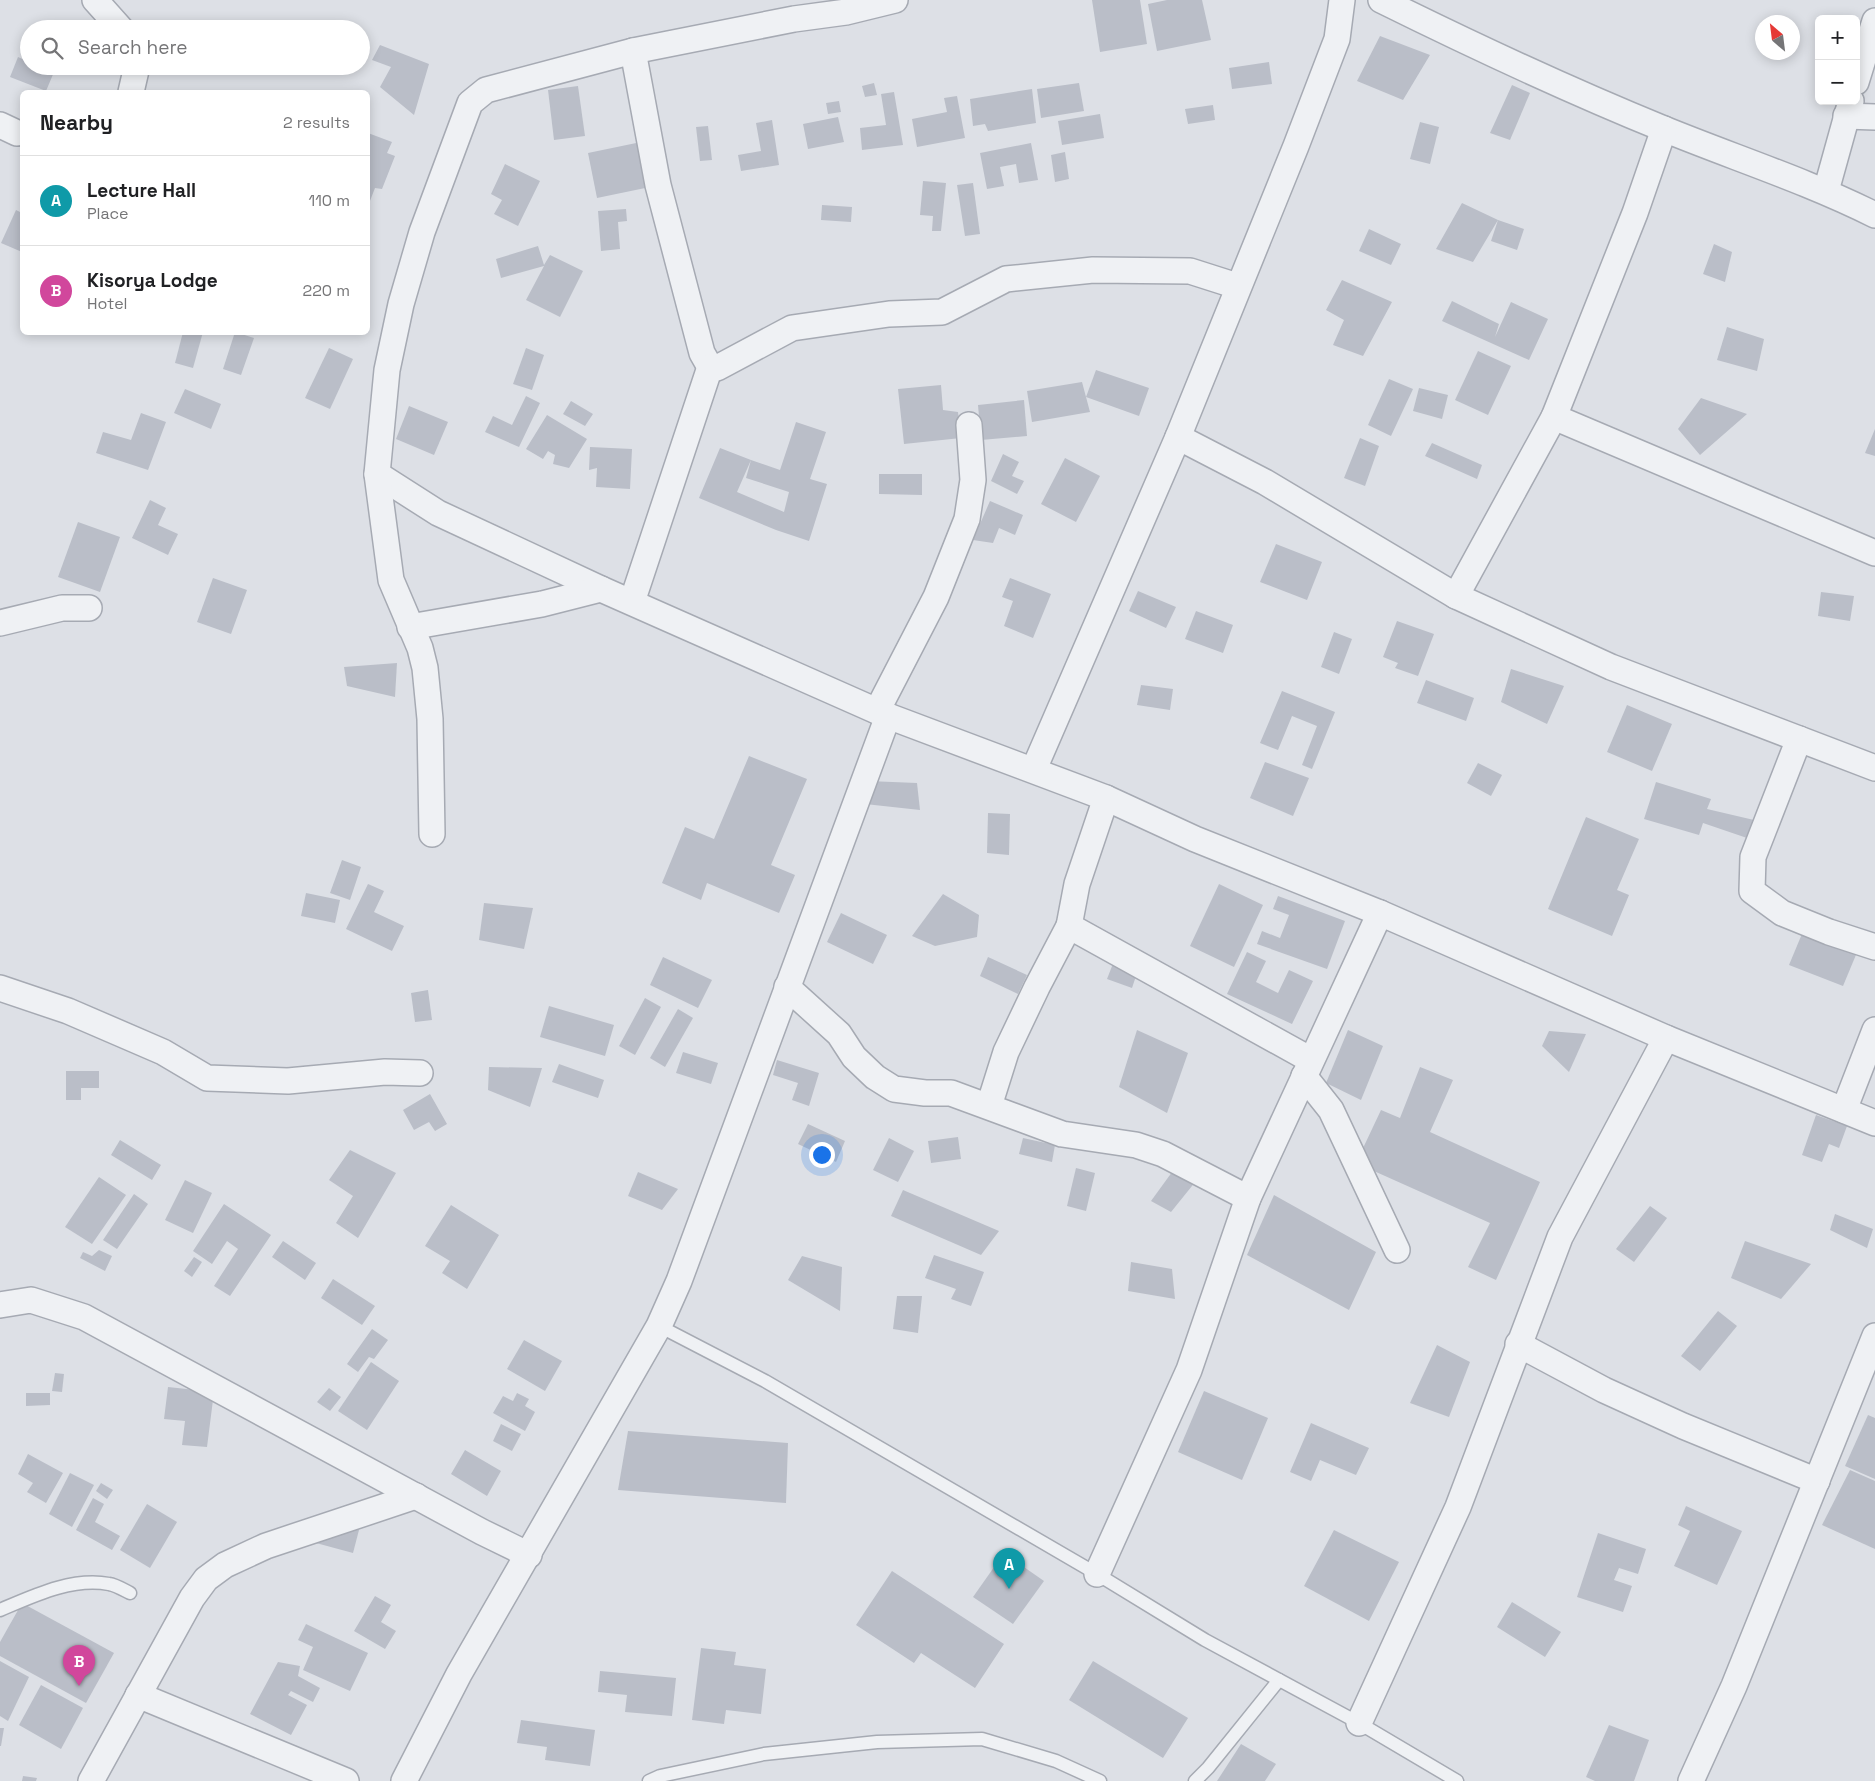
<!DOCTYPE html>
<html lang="en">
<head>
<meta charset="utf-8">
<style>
	:root { --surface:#fff; --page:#f6f6f6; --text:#202124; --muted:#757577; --line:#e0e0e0; --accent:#b45309 }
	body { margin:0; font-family:"Space Grotesk",sans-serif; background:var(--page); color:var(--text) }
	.controls { position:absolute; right:15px; top:15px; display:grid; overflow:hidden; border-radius:8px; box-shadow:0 2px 12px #0003 }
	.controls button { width:45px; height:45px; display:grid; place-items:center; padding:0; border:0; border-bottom:1px solid var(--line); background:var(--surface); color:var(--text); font:25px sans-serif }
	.compass { position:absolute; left:1755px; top:15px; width:45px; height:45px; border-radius:50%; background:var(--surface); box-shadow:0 2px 12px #0003; rotate:332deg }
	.you { position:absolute; left:821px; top:1154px; width:18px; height:18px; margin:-12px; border:4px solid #fff; border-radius:50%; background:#1a73e8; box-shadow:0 0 0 8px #1a73e833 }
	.badge { display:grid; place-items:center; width:32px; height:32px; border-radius:50%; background:var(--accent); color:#fff; font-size:16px; font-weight:700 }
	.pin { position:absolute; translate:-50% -41px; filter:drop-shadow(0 1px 2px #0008) }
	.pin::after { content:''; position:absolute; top:26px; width:18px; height:15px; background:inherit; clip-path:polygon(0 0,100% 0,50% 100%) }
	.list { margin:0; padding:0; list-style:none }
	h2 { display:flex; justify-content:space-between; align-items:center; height:65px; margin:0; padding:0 20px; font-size:21px }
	h2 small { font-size:16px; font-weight:400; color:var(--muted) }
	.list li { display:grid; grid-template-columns:32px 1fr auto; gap:15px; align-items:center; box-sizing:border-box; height:90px; padding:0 20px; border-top:1px solid var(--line) }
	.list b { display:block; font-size:19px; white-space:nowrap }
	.list p { margin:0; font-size:16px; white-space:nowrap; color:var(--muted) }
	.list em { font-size:16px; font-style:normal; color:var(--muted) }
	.icon { flex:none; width:28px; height:28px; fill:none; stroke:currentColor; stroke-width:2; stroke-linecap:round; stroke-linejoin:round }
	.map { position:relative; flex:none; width:1875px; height:1781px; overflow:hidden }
	.search { position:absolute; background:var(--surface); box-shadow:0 2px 12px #0003; left:20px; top:20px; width:350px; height:55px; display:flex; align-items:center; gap:12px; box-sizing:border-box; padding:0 18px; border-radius:28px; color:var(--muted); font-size:19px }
	.panel { position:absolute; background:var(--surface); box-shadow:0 2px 12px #0003; left:20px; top:90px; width:350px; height:245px; border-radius:8px }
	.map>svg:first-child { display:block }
	.building { fill:#babec8 }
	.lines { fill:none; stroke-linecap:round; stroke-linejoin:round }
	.service-casing { stroke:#a6aab3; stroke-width:15 }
	.minor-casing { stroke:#a6aab3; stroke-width:28 }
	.service { stroke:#eff1f4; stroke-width:12 }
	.minor { stroke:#eff1f4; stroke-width:25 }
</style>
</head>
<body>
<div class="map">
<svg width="1875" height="1781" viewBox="0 0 1875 1781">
	<rect width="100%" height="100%" fill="#dde0e6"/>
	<g class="building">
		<polygon points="1092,0 1140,0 1147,44 1100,52"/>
		<polygon points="1167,0 1202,0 1211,40 1157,51 1148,4"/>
		<polygon points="1380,36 1430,55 1403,100 1357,81"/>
		<polygon points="380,45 429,64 414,115 380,87 391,67 372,60"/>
		<polygon points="18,57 29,62 29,66 40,66 54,72 46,91 10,77"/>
		<polygon points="1269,62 1272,84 1232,89 1229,68"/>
		<polygon points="874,83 877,95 865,97 862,86"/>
		<polygon points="1079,83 1084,111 1041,118 1037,89"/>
		<polygon points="1512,85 1530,93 1510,140 1490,133"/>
		<polygon points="578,86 585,136 554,140 548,90"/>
		<polygon points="1032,89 1036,123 988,131 985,124 973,126 970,99"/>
		<polygon points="894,92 903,145 862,150 860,128 886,125 881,94"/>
		<polygon points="957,96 965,138 917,147 912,119 947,112 944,98"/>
		<polygon points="839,101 841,112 828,114 826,103"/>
		<polygon points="1213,105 1215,120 1188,124 1185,109"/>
		<polygon points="1100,114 1104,138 1062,145 1058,121"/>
		<polygon points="838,117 844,142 808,149 803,124"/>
		<polygon points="772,120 779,165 741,171 738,155 761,151 756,123"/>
		<polygon points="1420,122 1439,127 1430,164 1410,159"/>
		<polygon points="708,126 712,160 700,161 696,127"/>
		<polygon points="368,133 392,142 387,153 395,156 382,189 375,188 368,206"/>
		<polygon points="641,142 650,187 597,198 588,153"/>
		<polygon points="1031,143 1038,180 1019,183 1016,164 1000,167 1004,186 987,189 980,153"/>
		<polygon points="1065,152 1069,179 1055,182 1051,155"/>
		<polygon points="505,164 540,181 518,226 494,214 502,200 491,194"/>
		<polygon points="923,181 946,183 941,231 932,231 933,216 920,215"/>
		<polygon points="973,183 980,234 965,236 957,185"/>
		<polygon points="1462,203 1498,220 1524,229 1517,250 1491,241 1498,220 1473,262 1436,249"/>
		<polygon points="822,205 852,207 851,222 821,220"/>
		<polygon points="626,209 627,221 618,222 620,249 601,251 598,211"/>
		<polygon points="16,210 22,213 22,252 1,243"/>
		<polygon points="1369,229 1401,244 1391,265 1359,251"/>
		<polygon points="1714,244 1732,252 1725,282 1703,274"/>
		<polygon points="538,246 544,265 550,255 583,271 560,317 526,300 544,266 501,278 496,259"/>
		<polygon points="1342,280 1392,302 1363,356 1333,345 1344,320 1326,310"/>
		<polygon points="1452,301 1499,324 1495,337 1511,302 1548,319 1529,360 1442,321"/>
		<polygon points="1727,327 1764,339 1757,371 1717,360"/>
		<polygon points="183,332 203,332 193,368 175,363"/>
		<polygon points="235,332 254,338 241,375 223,369"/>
		<polygon points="329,348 353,359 330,409 305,398"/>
		<polygon points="526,348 544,355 532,390 513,384"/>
		<polygon points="1478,351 1511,366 1488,415 1455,400"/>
		<polygon points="1096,370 1149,388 1139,416 1086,397"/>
		<polygon points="1389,379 1413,389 1391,436 1368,425"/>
		<polygon points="1082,382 1090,412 1032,422 1027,391"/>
		<polygon points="941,385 943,410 958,412 961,438 904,444 898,389"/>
		<polygon points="1419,388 1448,395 1442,419 1413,411"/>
		<polygon points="185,389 221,404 211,429 174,413"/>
		<polygon points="526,396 540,403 519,447 485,432 493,416 512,425"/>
		<polygon points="1701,398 1747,414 1700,455 1678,429"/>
		<polygon points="1024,400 1027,436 981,440 978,405"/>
		<polygon points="571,401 593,414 585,426 563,414"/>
		<polygon points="409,406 448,422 434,455 396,439"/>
		<polygon points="141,413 166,422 148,470 96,453 103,432 131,440"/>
		<polygon points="547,415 587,439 569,468 553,464 555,455 548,451 543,459 526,449"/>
		<polygon points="796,422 826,432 810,479 827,484 809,541 776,530 699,498 720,448 751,460 737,492 784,512 789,492 746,478 751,460 780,470"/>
		<polygon points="1875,429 1875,456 1865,453"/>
		<polygon points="1360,438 1379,446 1365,486 1344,478"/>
		<polygon points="1432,443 1482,465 1477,479 1425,456"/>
		<polygon points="590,447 632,449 630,489 596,487 597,468 589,470"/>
		<polygon points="1003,454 1019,462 1012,476 1024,481 1017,494 991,481"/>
		<polygon points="1065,458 1100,476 1076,522 1041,504"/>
		<polygon points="879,474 922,474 922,495 879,494"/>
		<polygon points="150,500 166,508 158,525 178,534 168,555 132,538"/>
		<polygon points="990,501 1023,515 1015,535 999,528 993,543 973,540"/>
		<polygon points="78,522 120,537 100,592 58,577"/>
		<polygon points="1276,544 1322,562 1307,600 1260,582"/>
		<polygon points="213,578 247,590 231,634 197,622"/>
		<polygon points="1010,578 1051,594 1033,638 1004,626 1013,601 1002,597"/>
		<polygon points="1138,591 1176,607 1166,628 1129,611"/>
		<polygon points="1821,592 1854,596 1850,621 1818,616"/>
		<polygon points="1196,611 1233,625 1223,653 1185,639"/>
		<polygon points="1397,621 1434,634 1418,676 1395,668 1398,663 1383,657"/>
		<polygon points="1334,632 1352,639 1339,674 1321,667"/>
		<polygon points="397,663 395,697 347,686 344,667"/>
		<polygon points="1511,669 1564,686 1547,724 1501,702"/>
		<polygon points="1426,680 1474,698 1466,721 1417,703"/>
		<polygon points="1141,685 1173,689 1170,710 1137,705"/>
		<polygon points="1282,691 1335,712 1312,769 1302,765 1317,726 1292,716 1278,750 1260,743"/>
		<polygon points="1627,705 1672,724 1652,771 1607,752"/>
		<polygon points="749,756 807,779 771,865 795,875 779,913 707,883 701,900 662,883 685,827 714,839"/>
		<polygon points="1265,762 1309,778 1293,816 1250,798"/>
		<polygon points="1478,763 1502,775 1491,796 1467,783"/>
		<polygon points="868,781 917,783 920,810 865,804"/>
		<polygon points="1656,782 1711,799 1707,809 1754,820 1747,838 1703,823 1699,835 1644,819"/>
		<polygon points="988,813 1010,814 1009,855 987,853"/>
		<polygon points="1586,817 1639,839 1617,890 1629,895 1612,936 1548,909"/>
		<polygon points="342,860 361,867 350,900 330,893"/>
		<polygon points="368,884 384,891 374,912 404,926 392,951 346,929"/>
		<polygon points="1219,884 1263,905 1234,967 1190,946"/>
		<polygon points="306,893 340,900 335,923 301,916"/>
		<polygon points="943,894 979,915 977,937 935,946 912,936"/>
		<polygon points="1278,896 1345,921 1327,969 1257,944 1262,931 1280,938 1289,915 1273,909"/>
		<polygon points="484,903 533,908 524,949 479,940"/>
		<polygon points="841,913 887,935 873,964 827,942"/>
		<polygon points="1804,929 1858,950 1843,986 1789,965"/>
		<polygon points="1247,952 1266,961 1256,982 1278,993 1289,970 1313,981 1292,1024 1227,994"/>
		<polygon points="663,957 712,980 698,1008 650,985"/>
		<polygon points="988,957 1027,975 1018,994 980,976"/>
		<polygon points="1114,961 1138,970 1132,988 1107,979"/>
		<polygon points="428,990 432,1020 415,1022 411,993"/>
		<polygon points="645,998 661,1007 635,1055 619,1046"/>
		<polygon points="549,1006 614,1025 605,1056 540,1037"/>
		<polygon points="678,1009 693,1018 665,1067 650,1058"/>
		<polygon points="1137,1030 1188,1053 1167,1113 1119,1087"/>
		<polygon points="1348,1030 1383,1046 1361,1100 1326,1083"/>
		<polygon points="1549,1031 1586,1034 1569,1072 1542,1046"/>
		<polygon points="683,1052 718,1063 711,1084 676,1073"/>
		<polygon points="777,1060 819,1073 809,1106 792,1100 798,1083 773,1075"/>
		<polygon points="559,1064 604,1080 598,1098 552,1082"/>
		<polygon points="489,1067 542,1068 530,1107 488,1090"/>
		<polygon points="1420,1067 1453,1080 1430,1132 1540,1182 1496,1280 1468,1267 1490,1223 1356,1163 1381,1110 1400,1118"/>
		<polygon points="66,1071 99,1071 99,1088 81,1088 81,1100 66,1100"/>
		<polygon points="430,1094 447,1124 435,1131 429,1122 414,1130 403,1110"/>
		<polygon points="1816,1115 1847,1126 1839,1148 1829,1144 1822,1162 1802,1155"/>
		<polygon points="808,1124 845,1141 836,1162 798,1144"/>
		<polygon points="958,1137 961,1159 931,1163 928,1141"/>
		<polygon points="889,1138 914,1151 898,1182 873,1170"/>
		<polygon points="1023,1138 1055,1145 1052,1162 1019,1154"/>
		<polygon points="120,1140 161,1165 152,1180 111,1155"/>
		<polygon points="350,1150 396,1173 358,1238 336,1223 353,1196 329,1180"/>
		<polygon points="1076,1168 1095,1173 1086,1211 1067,1206"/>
		<polygon points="1175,1168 1196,1181 1171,1212 1151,1201"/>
		<polygon points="638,1172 678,1189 662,1210 628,1196"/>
		<polygon points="99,1177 126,1195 92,1244 65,1227"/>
		<polygon points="185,1180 212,1193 193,1233 165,1220"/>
		<polygon points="903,1190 999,1231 981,1255 891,1216"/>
		<polygon points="134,1194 148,1204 117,1249 103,1240"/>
		<polygon points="1274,1195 1376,1252 1349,1310 1247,1255"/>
		<polygon points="224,1204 271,1235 230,1296 214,1286 238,1249 227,1241 212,1264 193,1251"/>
		<polygon points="451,1205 499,1235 467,1289 442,1273 450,1261 425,1246"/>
		<polygon points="1650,1206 1667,1218 1634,1262 1616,1249"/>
		<polygon points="1835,1214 1873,1229 1867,1248 1830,1230"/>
		<polygon points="283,1241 316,1263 305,1280 272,1257"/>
		<polygon points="1745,1241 1811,1264 1781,1299 1731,1278"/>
		<polygon points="99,1250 112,1256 105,1271 80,1258 83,1252 92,1256"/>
		<polygon points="934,1255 984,1272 971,1306 951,1299 956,1289 925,1278"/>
		<polygon points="802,1256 842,1267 840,1311 788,1280"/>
		<polygon points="194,1257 202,1262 192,1277 184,1271"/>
		<polygon points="1131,1262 1172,1269 1175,1299 1128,1291"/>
		<polygon points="333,1279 375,1306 362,1325 321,1298"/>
		<polygon points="897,1296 922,1296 918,1333 893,1329"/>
		<polygon points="1718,1311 1737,1326 1700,1371 1681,1356"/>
		<polygon points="372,1329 388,1340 374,1359 369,1357 358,1372 347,1364"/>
		<polygon points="524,1340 562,1361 545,1391 507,1369"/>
		<polygon points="1437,1345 1470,1362 1449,1417 1410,1403"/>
		<polygon points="371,1362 399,1381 367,1430 338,1411"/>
		<polygon points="55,1373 64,1374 62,1392 52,1391"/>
		<polygon points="168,1387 214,1392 207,1447 182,1445 185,1421 164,1419"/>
		<polygon points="329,1388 341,1397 330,1411 317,1402"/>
		<polygon points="1204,1391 1268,1418 1242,1480 1178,1452"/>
		<polygon points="26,1393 50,1393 50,1405 26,1406"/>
		<polygon points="517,1393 529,1399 525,1406 535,1412 525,1431 493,1413 503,1396 513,1401"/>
		<polygon points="1868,1415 1875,1418 1875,1479 1845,1466"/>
		<polygon points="1311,1423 1369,1448 1356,1475 1320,1460 1311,1481 1290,1472"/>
		<polygon points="501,1424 521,1434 512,1451 493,1441"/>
		<polygon points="628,1431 788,1443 786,1503 618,1490"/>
		<polygon points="465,1450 501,1471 487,1496 451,1474"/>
		<polygon points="28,1454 63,1473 46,1503 27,1492 33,1483 18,1474"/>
		<polygon points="1850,1470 1875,1481 1875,1549 1822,1525"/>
		<polygon points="70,1473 94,1485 72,1527 49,1514"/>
		<polygon points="101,1483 113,1490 107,1499 96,1491"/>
		<polygon points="93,1498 104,1504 95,1522 120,1536 112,1550 76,1530"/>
		<polygon points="147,1504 177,1522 150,1568 120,1550"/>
		<polygon points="1686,1506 1742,1531 1717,1585 1674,1566 1690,1531 1678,1525"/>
		<polygon points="322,1521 359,1530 353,1553 316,1543"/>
		<polygon points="1334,1530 1399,1562 1369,1621 1304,1586"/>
		<polygon points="1598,1533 1646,1549 1638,1574 1619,1568 1614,1580 1632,1586 1623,1612 1577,1597"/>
		<polygon points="1004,1553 1044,1581 1013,1624 973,1597"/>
		<polygon points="892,1571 1004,1644 975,1688 921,1653 914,1663 856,1625"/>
		<polygon points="375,1596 391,1605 381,1622 396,1631 385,1649 354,1631"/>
		<polygon points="1512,1602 1561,1632 1545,1657 1497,1627"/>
		<polygon points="22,1603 114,1653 86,1703 0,1656 0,1642"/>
		<polygon points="306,1624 368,1653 350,1691 303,1670 313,1647 298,1640"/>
		<polygon points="701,1648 736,1652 734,1665 766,1669 761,1714 726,1710 724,1724 692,1720"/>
		<polygon points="0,1661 29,1677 8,1721 0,1716"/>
		<polygon points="1093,1661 1188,1718 1163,1758 1069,1700"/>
		<polygon points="278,1662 300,1666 298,1676 320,1688 313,1702 291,1691 288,1695 307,1705 291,1735 250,1714"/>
		<polygon points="600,1671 676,1678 672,1716 625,1712 627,1695 598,1692"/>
		<polygon points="41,1685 83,1708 61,1749 19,1725"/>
		<polygon points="521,1720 595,1730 590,1766 545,1760 547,1747 517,1743"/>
		<polygon points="1609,1725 1649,1740 1634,1781 1595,1781 1586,1777"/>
		<polygon points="0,1728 4,1728 1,1746 0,1746"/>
		<polygon points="1241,1744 1276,1764 1265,1781 1217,1781"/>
		<polygon points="23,1776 37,1778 36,1781 22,1781"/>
	</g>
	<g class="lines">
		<defs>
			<g id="service">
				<polyline points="659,1326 765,1381 1097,1574 1205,1640 1359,1723 1457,1781"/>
				<path d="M0,1610c33,-14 72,-33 109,-26 7,1 15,6 21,9"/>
				<polyline points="649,1781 660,1776 764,1754 877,1742 982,1739 1056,1761 1100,1781"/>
				<polyline points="1195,1781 1208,1768 1279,1680"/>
			</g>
			<g id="minor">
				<polyline points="95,0 121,29"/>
				<path d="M1381,0c93,46 187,90 283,129 71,29 143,52 211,86"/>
				<polyline points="633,51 658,185 702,353 710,367 717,368 792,328 889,314 942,312 1006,279 1093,270 1190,271 1237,286"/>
				<polyline points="1856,82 1875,21"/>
				<polyline points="131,92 137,66"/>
				<polyline points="1846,116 1875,117"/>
				<polyline points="0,125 17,133"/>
				<polyline points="1826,191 1851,101"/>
				<polyline points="1554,417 1875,553"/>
				<polyline points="1178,437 1265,482 1456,596 1611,667 1875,768"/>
				<polyline points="377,474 438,513 601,589 888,716 1106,798 1195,839 1380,913 1666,1038 1875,1123"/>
				<polyline points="1456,596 1554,417 1635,213 1664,129"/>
				<polyline points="632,602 710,367"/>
				<polyline points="0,623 62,608 89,608"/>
				<polyline points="410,627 542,604 601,589"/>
				<polyline points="877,711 936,597 967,519 973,480 969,425"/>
				<polyline points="1799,739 1753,857 1752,891 1782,913 1829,932 1875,947"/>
				<polyline points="1034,769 1178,437 1296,146 1337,39 1342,0"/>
				<polyline points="1106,798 1077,884 1069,926 1311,1060"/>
				<polyline points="432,834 430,719 425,668 420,648 391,580 377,474 387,370 401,304 422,232 470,103 486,90 633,51 794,19 846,12 895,0"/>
				<polyline points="787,987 839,1034 854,1057 875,1077 894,1089 925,1093 951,1093 1062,1134 1136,1145 1163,1154 1248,1198"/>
				<polyline points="0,988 68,1011 163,1052 207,1078 288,1081 385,1072 420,1073"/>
				<polyline points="1304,1076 1331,1110 1397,1250"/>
				<polyline points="989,1106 1006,1052 1037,987 1069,926"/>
				<polyline points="1844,1110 1875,1030"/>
				<polyline points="0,1305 31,1300 84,1317 482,1532 529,1555"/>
				<polyline points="1518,1344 1604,1390 1683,1426 1817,1481"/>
				<polyline points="1097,1574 1189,1370 1248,1198 1380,913"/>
				<polyline points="138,1695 346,1781"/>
				<polyline points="1359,1723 1458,1507 1560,1237 1666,1038"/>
				<polyline points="91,1781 192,1598 206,1579 225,1565 266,1546 416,1496"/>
				<polyline points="404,1781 459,1674 659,1326 679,1281 888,716"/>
				<polyline points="1691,1781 1734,1686 1875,1336"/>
			</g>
		</defs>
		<use href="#service" class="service-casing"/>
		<use href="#minor" class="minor-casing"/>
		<use href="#service" class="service"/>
		<use href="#minor" class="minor"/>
	</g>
</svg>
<div class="controls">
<button>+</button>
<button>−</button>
</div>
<svg class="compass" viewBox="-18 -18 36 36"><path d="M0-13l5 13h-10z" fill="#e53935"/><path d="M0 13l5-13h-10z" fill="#757577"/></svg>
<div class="you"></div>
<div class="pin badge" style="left:1009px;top:1589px;background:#0f9aa8">A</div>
<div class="pin badge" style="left:79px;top:1686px;background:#d1479c">B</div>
<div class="search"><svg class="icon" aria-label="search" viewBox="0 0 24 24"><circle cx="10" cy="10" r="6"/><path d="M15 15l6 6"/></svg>Search here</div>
<section class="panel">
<h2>Nearby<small>2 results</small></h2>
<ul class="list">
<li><span class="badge" style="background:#0f9aa8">A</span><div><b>Lecture Hall</b><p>Place</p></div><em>110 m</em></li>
<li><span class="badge" style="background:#d1479c">B</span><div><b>Kisorya Lodge</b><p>Hotel</p></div><em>220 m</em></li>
</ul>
</section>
</div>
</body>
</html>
